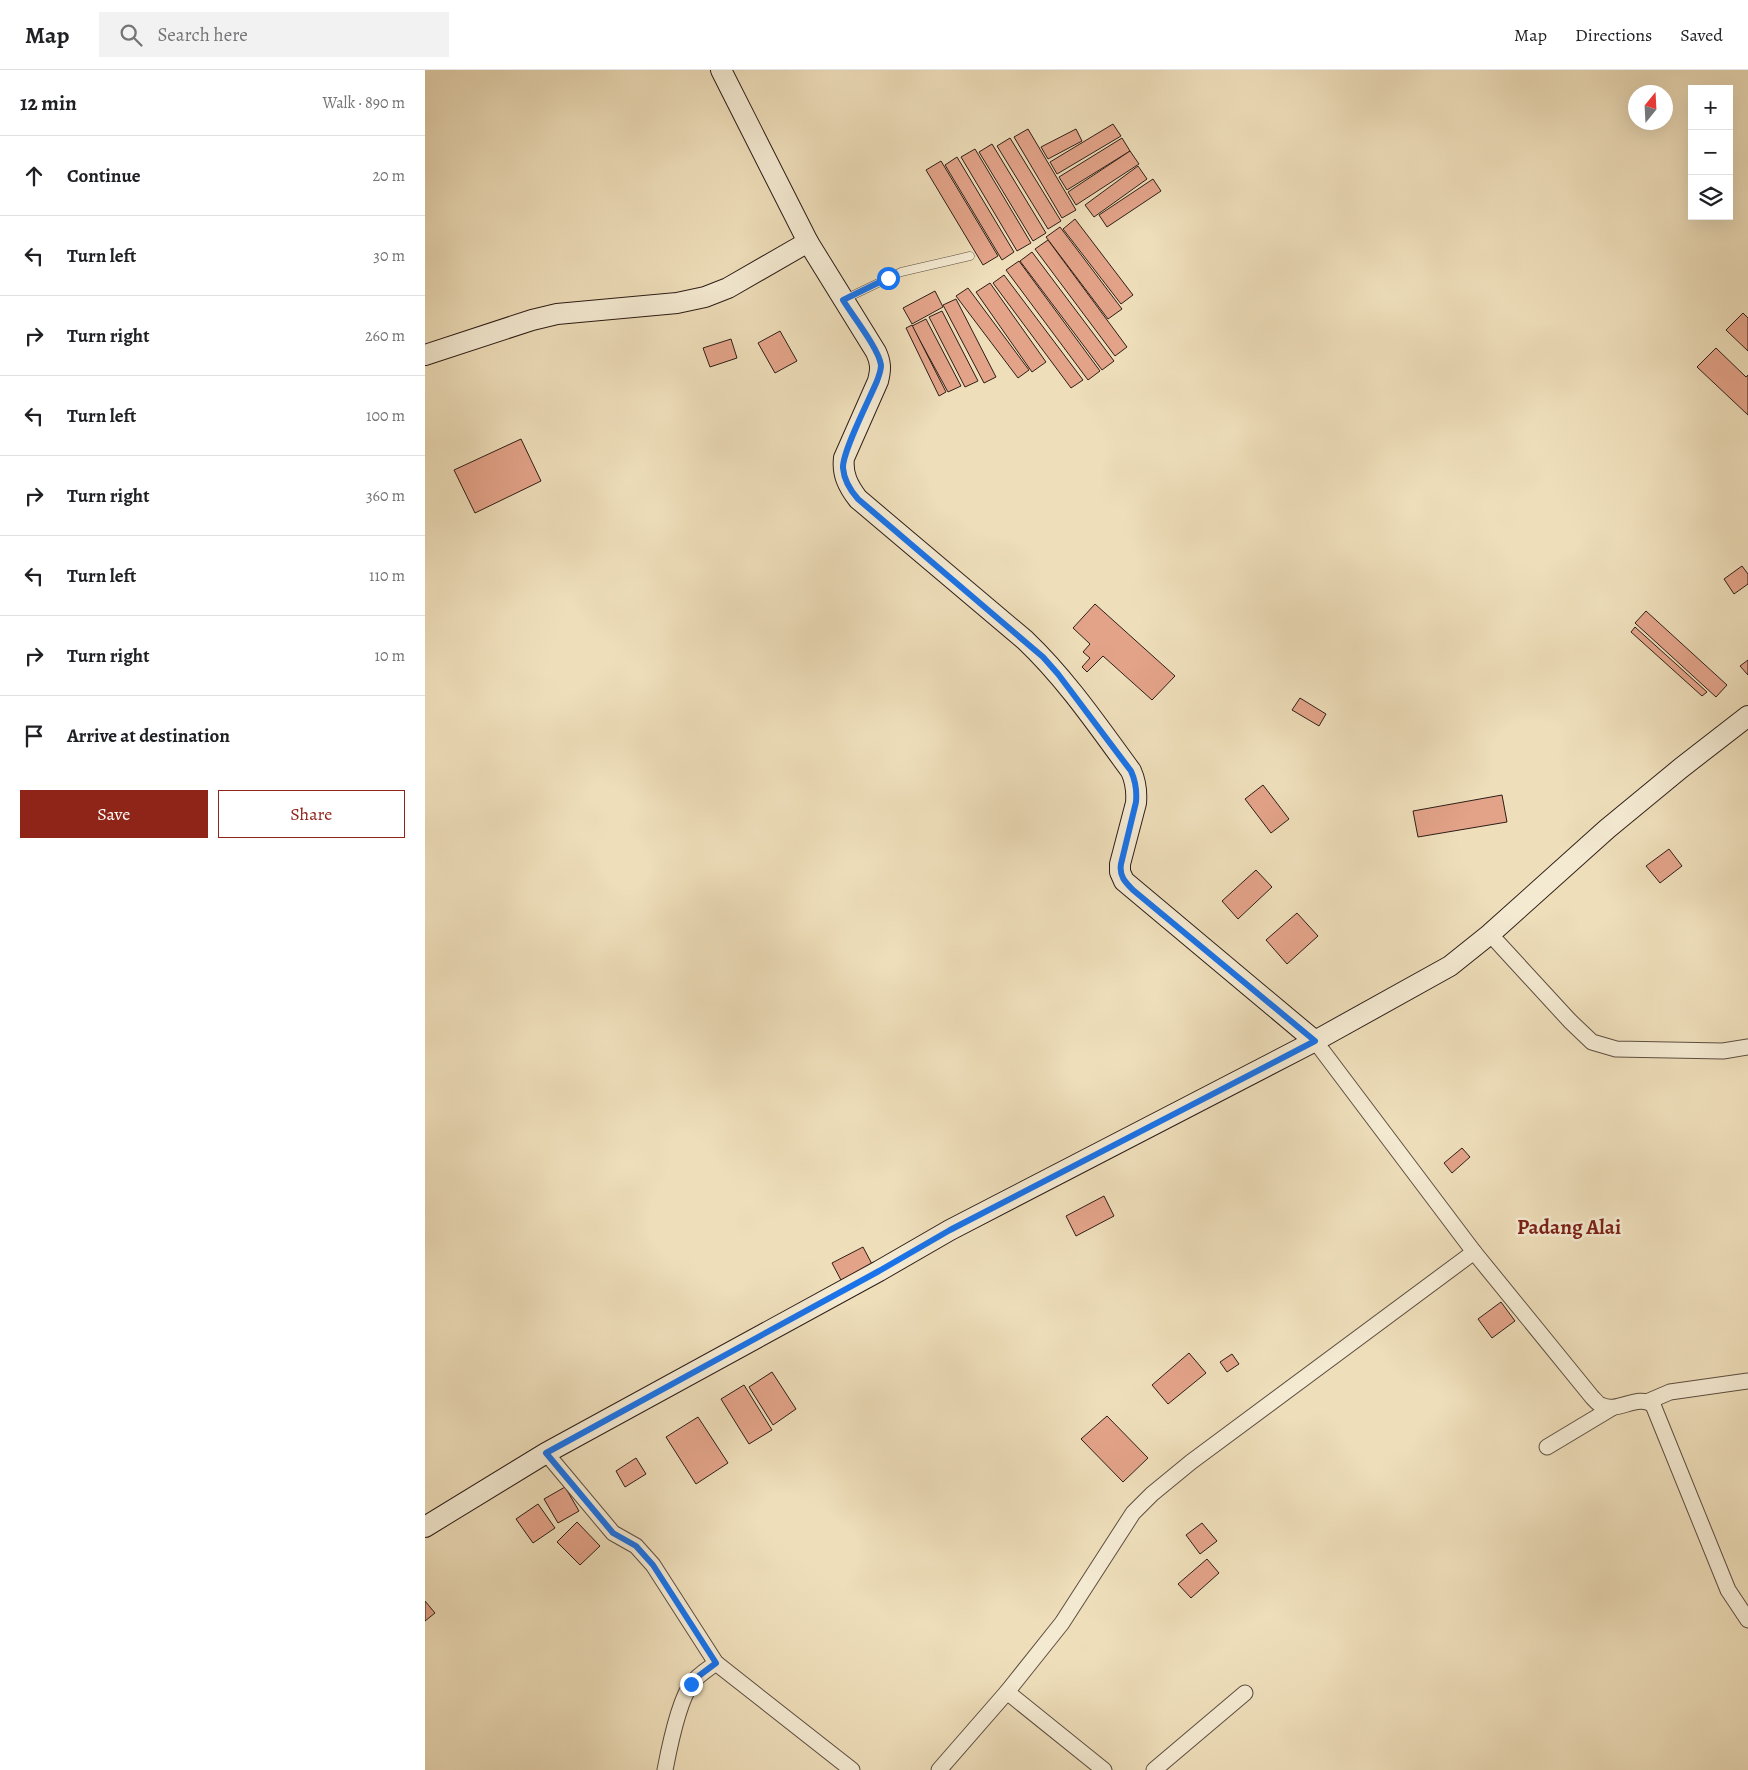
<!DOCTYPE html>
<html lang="en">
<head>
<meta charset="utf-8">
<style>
	:root { --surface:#fff; --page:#f2f2f2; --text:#202124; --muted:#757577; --line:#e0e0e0; --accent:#8f2418 }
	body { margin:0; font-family:Alegreya,serif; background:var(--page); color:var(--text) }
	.controls { position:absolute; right:15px; top:15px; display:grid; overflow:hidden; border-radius:0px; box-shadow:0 5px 20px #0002 }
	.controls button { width:45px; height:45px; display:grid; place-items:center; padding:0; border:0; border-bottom:1px solid var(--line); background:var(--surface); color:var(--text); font:25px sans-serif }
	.compass { position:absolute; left:1203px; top:15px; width:45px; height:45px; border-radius:50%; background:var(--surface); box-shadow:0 5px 20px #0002; rotate:18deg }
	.stop { position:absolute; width:15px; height:15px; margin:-11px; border:4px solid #1a73e8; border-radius:50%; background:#fff }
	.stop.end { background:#1a73e8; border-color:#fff; box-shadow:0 1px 5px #0008 }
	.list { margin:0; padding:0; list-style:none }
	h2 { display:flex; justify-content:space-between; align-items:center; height:65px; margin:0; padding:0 20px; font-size:21px }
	h2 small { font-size:16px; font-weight:400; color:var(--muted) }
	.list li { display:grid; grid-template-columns:32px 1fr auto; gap:15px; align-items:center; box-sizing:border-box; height:80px; padding:0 20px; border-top:1px solid var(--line) }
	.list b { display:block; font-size:19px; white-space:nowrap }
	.list em { font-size:16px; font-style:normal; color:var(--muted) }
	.actions { display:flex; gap:10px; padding:15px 20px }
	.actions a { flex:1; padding:11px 0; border:1px solid var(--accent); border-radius:0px; text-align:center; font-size:18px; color:var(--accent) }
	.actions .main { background:var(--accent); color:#fff }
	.icon { flex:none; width:28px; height:28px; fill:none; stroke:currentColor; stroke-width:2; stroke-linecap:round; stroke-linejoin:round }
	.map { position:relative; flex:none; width:1323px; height:1700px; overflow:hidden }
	header { display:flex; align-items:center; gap:30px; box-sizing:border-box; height:70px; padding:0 25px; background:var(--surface); border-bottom:1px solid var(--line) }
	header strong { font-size:24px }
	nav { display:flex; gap:28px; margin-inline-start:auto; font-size:18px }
	.search { width:350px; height:45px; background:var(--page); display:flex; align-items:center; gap:12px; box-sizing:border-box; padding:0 18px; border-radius:0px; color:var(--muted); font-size:19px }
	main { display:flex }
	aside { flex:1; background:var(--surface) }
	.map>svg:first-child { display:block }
	.building { fill:#e3a389; stroke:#2e1e17 }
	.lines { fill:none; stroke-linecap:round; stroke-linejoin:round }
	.lane-casing { stroke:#5e4e40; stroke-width:9 }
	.street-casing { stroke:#5e4e40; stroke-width:17 }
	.secondary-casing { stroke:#2e1e17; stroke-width:22 }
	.lane { stroke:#f4ead2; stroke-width:8 }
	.street { stroke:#f4ead2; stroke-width:15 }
	.secondary { stroke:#f4ead2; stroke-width:20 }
	.route { stroke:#1a73e8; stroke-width:6 }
	.labels { text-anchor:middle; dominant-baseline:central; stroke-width:5; stroke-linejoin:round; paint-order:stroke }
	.quarter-label { font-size:21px; font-weight:bold; fill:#7a1f14; stroke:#f4ead2 }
</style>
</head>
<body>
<header>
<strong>Map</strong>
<div class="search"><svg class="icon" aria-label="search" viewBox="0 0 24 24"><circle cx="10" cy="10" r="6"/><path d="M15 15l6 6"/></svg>Search here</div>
<nav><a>Map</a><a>Directions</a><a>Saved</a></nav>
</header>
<main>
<aside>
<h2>12 min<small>Walk · 890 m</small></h2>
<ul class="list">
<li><svg class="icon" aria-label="ahead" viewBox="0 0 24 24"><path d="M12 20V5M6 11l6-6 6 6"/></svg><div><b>Continue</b></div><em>20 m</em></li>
<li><svg class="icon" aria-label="left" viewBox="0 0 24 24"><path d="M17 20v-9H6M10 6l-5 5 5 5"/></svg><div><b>Turn left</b></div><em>30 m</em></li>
<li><svg class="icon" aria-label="right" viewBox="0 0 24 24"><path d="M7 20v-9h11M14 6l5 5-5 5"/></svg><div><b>Turn right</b></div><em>260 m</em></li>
<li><svg class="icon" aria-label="left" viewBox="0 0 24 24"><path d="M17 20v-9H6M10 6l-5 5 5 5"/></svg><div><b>Turn left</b></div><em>100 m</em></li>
<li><svg class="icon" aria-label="right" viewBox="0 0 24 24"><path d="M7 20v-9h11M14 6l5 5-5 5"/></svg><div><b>Turn right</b></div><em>360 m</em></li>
<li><svg class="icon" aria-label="left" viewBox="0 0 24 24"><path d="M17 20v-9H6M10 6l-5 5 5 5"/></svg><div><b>Turn left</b></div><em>110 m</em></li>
<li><svg class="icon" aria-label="right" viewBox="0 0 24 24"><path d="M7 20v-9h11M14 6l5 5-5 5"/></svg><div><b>Turn right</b></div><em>10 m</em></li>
<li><svg class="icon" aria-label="arrive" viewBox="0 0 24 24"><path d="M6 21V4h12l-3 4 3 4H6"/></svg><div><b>Arrive at destination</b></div></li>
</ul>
<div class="actions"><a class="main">Save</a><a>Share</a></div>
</aside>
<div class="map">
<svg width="1323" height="1700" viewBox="0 0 1323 1700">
	<rect width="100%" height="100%" fill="#eedeba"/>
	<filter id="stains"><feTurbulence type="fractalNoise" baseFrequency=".004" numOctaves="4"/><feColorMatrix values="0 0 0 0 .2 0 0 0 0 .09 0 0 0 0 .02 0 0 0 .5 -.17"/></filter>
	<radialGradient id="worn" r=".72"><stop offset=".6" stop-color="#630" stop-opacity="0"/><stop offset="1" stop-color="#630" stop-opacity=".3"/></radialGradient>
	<g class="building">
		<polygon points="688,54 696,66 632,104 625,92"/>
		<polygon points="603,59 651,140 637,148 589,67"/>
		<polygon points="651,59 657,71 623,89 616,77"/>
		<polygon points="585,68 636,151 623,159 572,76"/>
		<polygon points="697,68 705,81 642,120 634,107"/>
		<polygon points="567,74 621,163 608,171 554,82"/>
		<polygon points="550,79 606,173 592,181 536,87"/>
		<polygon points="705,81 714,94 651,135 643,122"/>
		<polygon points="532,87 589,182 577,190 520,95"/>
		<polygon points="516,91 573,186 558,195 501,100"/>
		<polygon points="713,96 722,109 669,147 660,135"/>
		<polygon points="728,109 736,121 682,157 674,145"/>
		<polygon points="650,149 708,225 696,234 638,159"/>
		<polygon points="635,157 697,239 683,249 621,167"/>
		<polygon points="623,170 702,277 690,286 610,179"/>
		<polygon points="607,182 689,291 677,300 595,191"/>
		<polygon points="594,191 675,301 663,310 581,200"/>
		<polygon points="579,205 658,310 646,318 568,213"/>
		<polygon points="565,213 621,292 607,302 551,222"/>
		<polygon points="543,218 604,300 593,308 531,226"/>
		<polygon points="510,221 518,237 487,254 478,238"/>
		<polygon points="531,229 571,307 559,313 518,235"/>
		<polygon points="517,241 553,311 540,317 504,247"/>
		<polygon points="1318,243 1323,248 1323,281 1301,260"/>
		<polygon points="501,249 536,316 523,322 487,256"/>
		<polygon points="487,255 521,322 514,326 481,258"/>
		<polygon points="355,261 372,291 350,303 333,273"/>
		<polygon points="306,269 312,288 285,297 278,278"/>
		<polygon points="1291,278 1321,307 1323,305 1323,345 1272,297"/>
		<polygon points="96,369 116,411 50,443 29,400"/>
		<polygon points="1317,496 1323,504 1323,514 1309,524 1299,509"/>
		<polygon points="670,534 750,606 727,630 678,586 662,602 657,597 665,588 658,582 665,574 648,558"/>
		<polygon points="1221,541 1302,615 1291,627 1210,553"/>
		<polygon points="1210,557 1282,622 1277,626 1206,562"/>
		<polygon points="1323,590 1323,605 1315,596"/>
		<polygon points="875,628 901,644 894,656 867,640"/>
		<polygon points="838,715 864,749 846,763 820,729"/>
		<polygon points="1077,725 1082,752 993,767 988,741"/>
		<polygon points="1244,779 1257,796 1235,813 1221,796"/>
		<polygon points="831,800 847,817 813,849 797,831"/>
		<polygon points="872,843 893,866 862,894 841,870"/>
		<polygon points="1037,1078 1045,1087 1027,1103 1019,1093"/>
		<polygon points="679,1126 689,1146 651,1166 641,1146"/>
		<polygon points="438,1177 448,1196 417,1212 407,1193"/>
		<polygon points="1076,1232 1090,1251 1067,1268 1053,1249"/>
		<polygon points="764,1283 781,1303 743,1334 727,1315"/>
		<polygon points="807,1284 814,1294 802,1302 795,1292"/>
		<polygon points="347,1302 371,1339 348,1355 324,1317"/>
		<polygon points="319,1315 347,1360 324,1374 296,1329"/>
		<polygon points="682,1346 723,1388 698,1412 656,1369"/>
		<polygon points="273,1347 303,1393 271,1414 241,1367"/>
		<polygon points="211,1388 221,1404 200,1417 191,1401"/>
		<polygon points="140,1417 154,1441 133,1453 119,1429"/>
		<polygon points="113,1434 130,1458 108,1473 91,1449"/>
		<polygon points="152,1452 175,1476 155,1495 132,1472"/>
		<polygon points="777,1453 792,1471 775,1484 761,1465"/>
		<polygon points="782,1489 794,1503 766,1528 753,1514"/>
		<polygon points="0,1531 10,1543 0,1551"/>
	</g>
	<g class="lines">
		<defs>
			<polyline id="lane" points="420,229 476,202 545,186"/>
			<g id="street">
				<polyline points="1065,864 1145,951 1167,972 1191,979 1298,981 1323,977"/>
				<path d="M890,971l159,211 118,145c2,2 6,7 9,8 17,9 36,-12 52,0l75,185 20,30"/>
				<polyline points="1224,1331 1245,1322 1323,1311"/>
				<polyline points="1122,1377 1187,1338"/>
				<polyline points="121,1383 188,1463 211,1476 228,1495 291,1593 427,1700"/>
				<polyline points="582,1622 679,1700"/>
				<path d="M240,1700c4,-21 14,-70 27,-87 6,-8 16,-14 24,-20"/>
				<polyline points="514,1700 582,1622 637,1553 708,1443 727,1424 766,1392 1049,1182"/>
				<polyline points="729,1700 820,1623"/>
			</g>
			<g id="secondary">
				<path d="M296,0l87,172 68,110c5,11 5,17 2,29l-34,77c-2,16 4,28 14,41l167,141c41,39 73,86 106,131 5,11 6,20 5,32l-16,61v8l4,9 191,160"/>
				<polyline points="0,285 107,250 132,244 252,233 280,227 303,218 383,172"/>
				<polyline points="0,1457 121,1383 454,1201 525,1160 890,971 1025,896 1065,864 1182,759 1256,698 1323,646"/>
			</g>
		</defs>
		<use href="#lane" class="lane-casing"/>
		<use href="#street" class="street-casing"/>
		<use href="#secondary" class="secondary-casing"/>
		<use href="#lane" class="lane"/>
		<use href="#street" class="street"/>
		<use href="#secondary" class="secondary"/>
	</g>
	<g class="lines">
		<path class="route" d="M266,1614l5,-6 20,-15 -63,-98 -17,-19 -23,-13 -67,-80 333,-182 71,-41 365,-189 -182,-151c-8,-8 -14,-14 -12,-26l15,-62c1,-11 0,-20 -5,-31l-73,-97 -15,-17 -185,-158c-8,-9 -14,-19 -15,-31 -1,-16 27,-70 34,-87 2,-6 4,-10 4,-16 -2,-16 -29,-50 -38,-65l45,-22"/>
	</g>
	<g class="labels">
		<g class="quarter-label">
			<text x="1144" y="1157">Padang Alai</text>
		</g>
	</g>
	<rect width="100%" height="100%" filter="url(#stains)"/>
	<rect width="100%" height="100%" fill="url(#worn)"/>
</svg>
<div class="controls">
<button>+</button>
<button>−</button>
<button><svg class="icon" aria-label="layers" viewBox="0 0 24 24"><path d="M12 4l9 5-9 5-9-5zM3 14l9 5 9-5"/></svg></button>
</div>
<svg class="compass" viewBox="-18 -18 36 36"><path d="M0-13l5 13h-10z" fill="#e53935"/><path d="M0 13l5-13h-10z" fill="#757577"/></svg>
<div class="stop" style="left:463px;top:208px"></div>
<div class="stop end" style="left:266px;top:1614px"></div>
</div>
</main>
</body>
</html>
